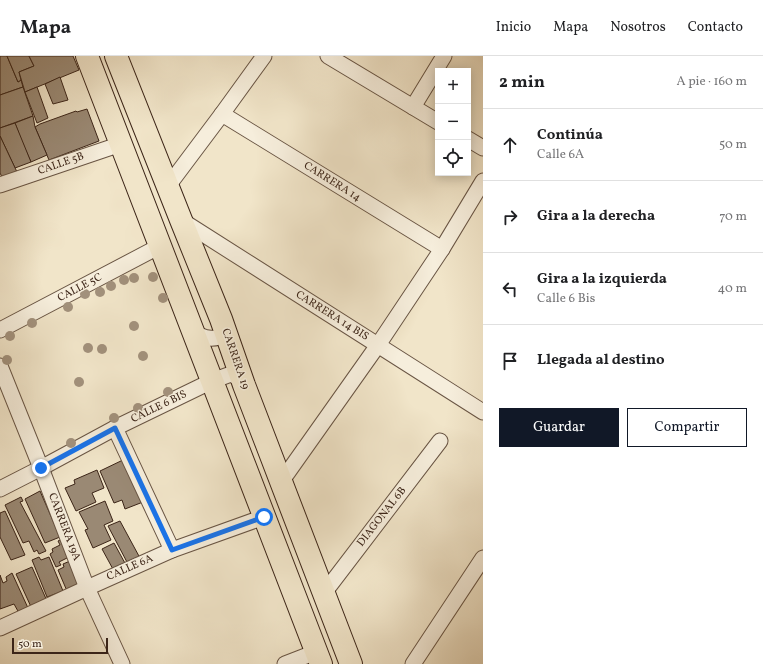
<!DOCTYPE html>
<html lang="es">
<head>
<meta charset="utf-8">
<style>
	:root { --surface:#fff; --page:#f6f6f6; --text:#202124; --muted:#757577; --line:#e0e0e0; --accent:#111827 }
	body { margin:0; font-family:Vollkorn,serif; background:var(--page); color:var(--text) }
	.controls { position:absolute; right:12px; top:12px; display:grid; overflow:hidden; border-radius:0px; box-shadow:0 2px 10px #0003 }
	.controls button { width:36px; height:36px; display:grid; place-items:center; padding:0; border:0; border-bottom:1px solid var(--line); background:var(--surface); color:var(--text); font:20px sans-serif }
	.scale { position:absolute; left:12px; bottom:10px; width:96px; box-sizing:border-box; padding-left:4px; border:2px solid #3c2518; border-top:0; font-size:11px; line-height:14px; white-space:nowrap; color:#3c2518; -webkit-text-stroke:3px #f6eedc; paint-order:stroke }
	.stop { position:absolute; width:12px; height:12px; margin:-9px; border:3px solid #1a73e8; border-radius:50%; background:#fff }
	.stop.end { background:#1a73e8; border-color:#fff; box-shadow:0 1px 4px #0008 }
	.list { margin:0; padding:0; list-style:none }
	h2 { display:flex; justify-content:space-between; align-items:center; height:52px; margin:0; padding:0 16px; font-size:17px }
	h2 small { font-size:13px; font-weight:400; color:var(--muted) }
	.list li { display:grid; grid-template-columns:26px 1fr auto; gap:12px; align-items:center; box-sizing:border-box; height:72px; padding:0 16px; border-top:1px solid var(--line) }
	.list b { display:block; font-size:15px; white-space:nowrap }
	.list p { margin:0; font-size:13px; white-space:nowrap; color:var(--muted) }
	.list em { font-size:13px; font-style:normal; color:var(--muted) }
	.actions { display:flex; gap:8px; padding:12px 16px }
	.actions a { flex:1; padding:9px 0; border:1px solid var(--accent); border-radius:0px; text-align:center; font-size:14px; color:var(--accent) }
	.actions .main { background:var(--accent); color:#fff }
	.icon { flex:none; width:22px; height:22px; fill:none; stroke:currentColor; stroke-width:2; stroke-linecap:round; stroke-linejoin:round }
	.map { position:relative; flex:none; width:483px; height:608px; overflow:hidden }
	header { display:flex; align-items:center; gap:24px; box-sizing:border-box; height:56px; padding:0 20px; background:var(--surface); border-bottom:1px solid var(--line) }
	header strong { font-size:19px }
	nav { display:flex; gap:22px; margin-inline-start:auto; font-size:14px }
	main { display:flex }
	aside { flex:1; background:var(--surface) }
	.map>svg:first-child { display:block }
	.building { fill:#9a8974; stroke:#3c2518 }
	.lines { fill:none; stroke-linecap:round; stroke-linejoin:round }
	.minor-casing { stroke:#695544; stroke-width:17 }
	.highway-casing { stroke:#3c2518; stroke-width:24 }
	.minor { stroke:#f6eedc; stroke-width:15 }
	.highway { stroke:#f1e5c9; stroke-width:22 }
	.tree { fill:#a2917c }
	.route { stroke:#1a73e8; stroke-width:5 }
	.labels { text-anchor:middle; dominant-baseline:central; stroke-width:3; stroke-linejoin:round; paint-order:stroke }
	.street-label { font-size:11px; fill:#3c2518; stroke:#f6eedc }
</style>
</head>
<body>
<header>
<strong>Mapa</strong>
<nav><a>Inicio</a><a>Mapa</a><a>Nosotros</a><a>Contacto</a></nav>
</header>
<main>
<div class="map">
<svg width="483" height="608" viewBox="0 0 483 608">
	<rect width="100%" height="100%" fill="#f1e5c9"/>
	<filter id="stains"><feTurbulence type="fractalNoise" baseFrequency=".005" numOctaves="4"/><feColorMatrix values="0 0 0 0 .2 0 0 0 0 .09 0 0 0 0 .02 0 0 0 .5 -.17"/></filter>
	<radialGradient id="worn" r=".72"><stop offset=".6" stop-color="#630" stop-opacity="0"/><stop offset="1" stop-color="#630" stop-opacity=".3"/></radialGradient>
	<g class="building">
		<polygon points="0,0 7,0 18,26 21,24 23,31 0,39"/>
		<polygon points="7,0 29,0 34,10 19,16 21,24 18,26"/>
		<polygon points="29,0 73,0 79,14 25,36 19,16 34,10"/>
		<polygon points="60,21 68,44 53,48 45,28"/>
		<polygon points="23,31 33,60 0,72 0,39"/>
		<polygon points="37,31 48,62 37,67 25,36"/>
		<polygon points="87,53 99,85 49,104 35,71 40,68 76,55 77,56"/>
		<polygon points="33,60 35,71 47,99 31,106 22,86 15,67"/>
		<polygon points="15,67 31,106 15,112 0,80 0,72"/>
		<polygon points="0,80 17,116 2,121 0,117"/>
		<polygon points="125,403 143,446 125,453 122,444 114,447 100,415"/>
		<polygon points="97,414 104,432 92,437 96,446 76,455 65,432 75,428 74,424"/>
		<polygon points="40,435 60,481 45,487 25,443"/>
		<polygon points="21,441 23,445 20,446 46,495 39,498 37,494 34,496 29,485 23,487 5,449"/>
		<polygon points="105,445 113,465 104,469 111,484 93,492 85,474 88,473 79,456"/>
		<polygon points="5,455 25,499 11,504 0,481 0,457"/>
		<polygon points="120,465 140,502 128,508 108,470"/>
		<polygon points="62,483 69,501 59,506 61,509 56,511 50,498 53,496 52,493 60,489 58,485"/>
		<polygon points="114,487 126,509 114,515 102,493"/>
		<polygon points="39,501 41,504 49,501 63,535 47,541 32,504"/>
		<polygon points="70,505 81,529 67,535 58,514 64,511 63,508"/>
		<polygon points="32,511 47,545 32,553 16,518"/>
		<polygon points="12,517 28,552 19,557 14,548 0,553 0,519 3,527 7,525 6,521"/>
	</g>
	<g class="lines">
		<defs>
			<g id="minor">
				<polyline points="328,0 438,66"/>
				<polyline points="413,51 444,0"/>
				<polyline points="222,58 442,193"/>
				<polyline points="468,83 483,92"/>
				<polyline points="0,129 121,88"/>
				<polyline points="168,130 222,58 264,0"/>
				<polyline points="181,164 483,356"/>
				<polyline points="0,274 160,190"/>
				<path d="M193,276c9,5 16,8 26,5l3,-6 -1,-11"/>
				<polyline points="0,310 41,412 87,532 122,608"/>
				<polyline points="115,372 172,494"/>
				<polyline points="281,426 378,289 442,193 483,125"/>
				<polyline points="0,433 41,412 115,372 212,325 231,318 237,321 243,328"/>
				<polyline points="324,537 440,385"/>
				<polyline points="0,572 87,532 172,494 264,461"/>
				<polyline points="285,608 316,596"/>
				<polyline points="413,608 483,502"/>
			</g>
			<g id="highway">
				<polyline points="87,0 321,608"/>
				<polyline points="116,0 181,164 221,263 244,329 351,608"/>
			</g>
		</defs>
		<use href="#minor" class="minor-casing"/>
		<use href="#highway" class="highway-casing"/>
		<use href="#minor" class="minor"/>
		<use href="#highway" class="highway"/>
	</g>
	<g class="tree">
		<circle cx="153" cy="221" r="5"/>
		<circle cx="134" cy="222" r="5"/>
		<circle cx="124" cy="224" r="5"/>
		<circle cx="111" cy="230" r="5"/>
		<circle cx="100" cy="236" r="5"/>
		<circle cx="85" cy="238" r="5"/>
		<circle cx="163" cy="242" r="5"/>
		<circle cx="68" cy="251" r="5"/>
		<circle cx="32" cy="267" r="5"/>
		<circle cx="134" cy="270" r="5"/>
		<circle cx="10" cy="280" r="5"/>
		<circle cx="88" cy="292" r="5"/>
		<circle cx="102" cy="293" r="5"/>
		<circle cx="143" cy="300" r="5"/>
		<circle cx="7" cy="304" r="5"/>
		<circle cx="79" cy="326" r="5"/>
		<circle cx="168" cy="336" r="5"/>
		<circle cx="138" cy="352" r="5"/>
		<circle cx="114" cy="362" r="5"/>
		<circle cx="71" cy="387" r="5"/>
	</g>
	<g class="lines">
		<polyline class="route" points="41,412 115,372 172,494 264,461"/>
	</g>
	<g class="labels">
		<g class="street-label">
			<text transform="translate(61 108) rotate(-19)">CALLE 5B</text>
			<text transform="translate(332 126) rotate(32)">CARRERA 14</text>
			<text transform="translate(80 232) rotate(-28)">CALLE 5C</text>
			<text transform="translate(332 260) rotate(32)">CARRERA 14 BIS</text>
			<text transform="translate(235 303) rotate(71)">CARRERA 19</text>
			<text transform="translate(159 351) rotate(-26)">CALLE 6 BIS</text>
			<text transform="translate(382 461) rotate(-52)">DIAGONAL 6B</text>
			<text transform="translate(64 471) rotate(69)">CARRERA 19A</text>
			<text transform="translate(130 512) rotate(-24)">CALLE 6A</text>
		</g>
	</g>
	<rect width="100%" height="100%" filter="url(#stains)"/>
	<rect width="100%" height="100%" fill="url(#worn)"/>
</svg>
<div class="controls">
<button>+</button>
<button>−</button>
<button><svg class="icon" aria-label="locate" viewBox="0 0 24 24"><circle cx="12" cy="12" r="6"/><path d="M12 2v4M12 18v4M2 12h4M18 12h4"/></svg></button>
</div>
<div class="scale">50 m</div>
<div class="stop" style="left:264px;top:461px"></div>
<div class="stop end" style="left:41px;top:412px"></div>
</div>
<aside>
<h2>2 min<small>A pie · 160 m</small></h2>
<ul class="list">
<li><svg class="icon" aria-label="ahead" viewBox="0 0 24 24"><path d="M12 20V5M6 11l6-6 6 6"/></svg><div><b>Continúa</b><p>Calle 6A</p></div><em>50 m</em></li>
<li><svg class="icon" aria-label="right" viewBox="0 0 24 24"><path d="M7 20v-9h11M14 6l5 5-5 5"/></svg><div><b>Gira a la derecha</b></div><em>70 m</em></li>
<li><svg class="icon" aria-label="left" viewBox="0 0 24 24"><path d="M17 20v-9H6M10 6l-5 5 5 5"/></svg><div><b>Gira a la izquierda</b><p>Calle 6 Bis</p></div><em>40 m</em></li>
<li><svg class="icon" aria-label="arrive" viewBox="0 0 24 24"><path d="M6 21V4h12l-3 4 3 4H6"/></svg><div><b>Llegada al destino</b></div></li>
</ul>
<div class="actions"><a class="main">Guardar</a><a>Compartir</a></div>
</aside>
</main>
</body>
</html>
